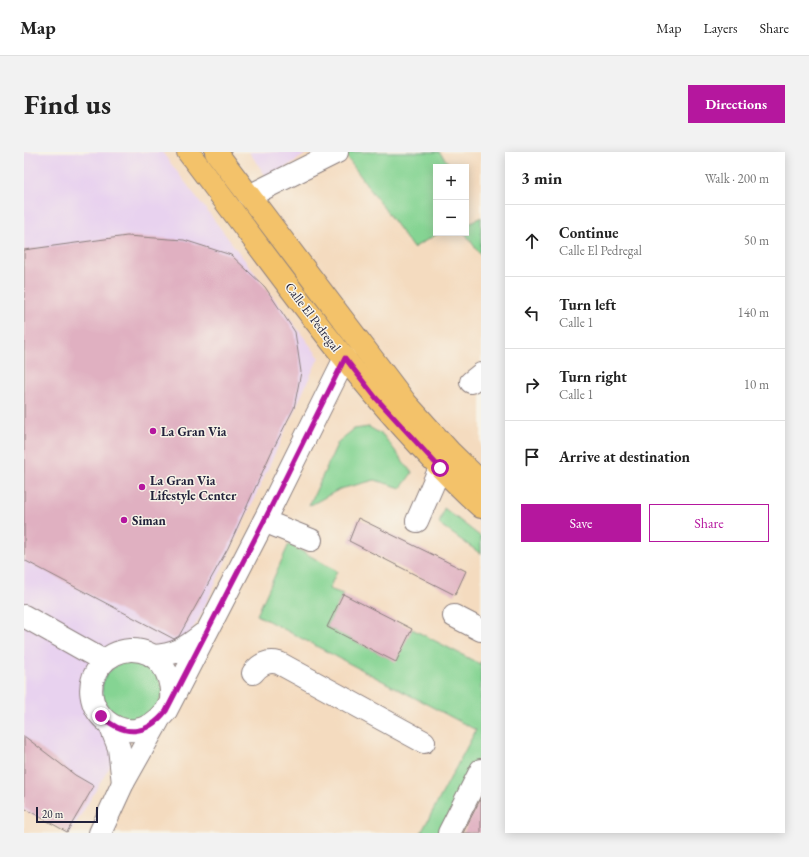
<!DOCTYPE html>
<html lang="en">
<head>
<meta charset="utf-8">
<style>
	:root { --surface:#fff; --page:#f2f2f2; --text:#222; --muted:#767676; --line:#e0e0e0; --accent:#b5179e }
	body { margin:0; font-family:"EB Garamond",serif; background:var(--page); color:var(--text) }
	.controls { position:absolute; right:12px; top:12px; display:grid; overflow:hidden; border-radius:0px; box-shadow:0 2px 10px #0003 }
	.controls button { width:36px; height:36px; display:grid; place-items:center; padding:0; border:0; border-bottom:1px solid var(--line); background:var(--surface); color:var(--text); font:20px sans-serif }
	.scale { position:absolute; left:12px; bottom:10px; width:62px; box-sizing:border-box; padding-left:4px; border:2px solid #22223b; border-top:0; font-size:11px; line-height:14px; white-space:nowrap; color:#22223b; -webkit-text-stroke:3px #f7f3e8; paint-order:stroke }
	.stop { position:absolute; width:12px; height:12px; margin:-9px; border:3px solid #b5179e; border-radius:50%; background:#fff }
	.stop.end { background:#b5179e; border-color:#fff; box-shadow:0 1px 4px #0008 }
	.list { margin:0; padding:0; list-style:none }
	h2 { display:flex; justify-content:space-between; align-items:center; height:52px; margin:0; padding:0 16px; font-size:17px }
	h2 small { font-size:13px; font-weight:400; color:var(--muted) }
	.list li { display:grid; grid-template-columns:26px 1fr auto; gap:12px; align-items:center; box-sizing:border-box; height:72px; padding:0 16px; border-top:1px solid var(--line) }
	.list b { display:block; font-size:15px; white-space:nowrap }
	.list p { margin:0; font-size:13px; white-space:nowrap; color:var(--muted) }
	.list em { font-size:13px; font-style:normal; color:var(--muted) }
	.actions { display:flex; gap:8px; padding:12px 16px }
	.actions a { flex:1; padding:9px 0; border:1px solid var(--accent); border-radius:0px; text-align:center; font-size:14px; color:var(--accent) }
	.actions .main { background:var(--accent); color:#fff }
	.icon { flex:none; width:22px; height:22px; fill:none; stroke:currentColor; stroke-width:2; stroke-linecap:round; stroke-linejoin:round }
	.map { position:relative; flex:none; width:457px; height:681px; overflow:hidden; border-radius:0px }
	header { display:flex; align-items:center; gap:24px; box-sizing:border-box; height:56px; padding:0 20px; background:var(--surface); border-bottom:1px solid var(--line) }
	header strong { font-size:19px }
	nav { display:flex; gap:22px; margin-inline-start:auto; font-size:14px }
	.intro { display:flex; align-items:center; justify-content:space-between; box-sizing:border-box; height:96px; padding:0 24px }
	h1 { margin:0; font-size:28px }
	.button { padding:10px 18px; border-radius:0px; background:var(--accent); color:#fff; font-size:14px; font-weight:700 }
	main { display:flex; gap:24px; padding:0 24px }
	aside { flex:1; background:var(--surface); border-radius:0px; box-shadow:0 2px 10px #0003 }
	.map>svg:first-child { display:block }
	.built { fill:#e8d2ef }
	.green { fill:#85d493; stroke:#547b67 }
	.building { fill:#e0b0c1 }
	.lines { fill:none; stroke-linecap:round; stroke-linejoin:round }
	.minor-casing { stroke:#8b7e7d; stroke-width:24 }
	.major-casing { stroke:#8b7e7d; stroke-width:24 }
	.minor { stroke:#fff; stroke-width:22 }
	.major { stroke:#f3c26a; stroke-width:22 }
	.route { stroke:#b5179e; stroke-width:5 }
	.poi-dot { fill:#b5179e; stroke:#f7f3e8; stroke-width:1.5 }
	.labels { text-anchor:middle; dominant-baseline:central; stroke-width:3; stroke-linejoin:round; paint-order:stroke }
	.street-label { font-size:13px; fill:#22223b; stroke:#f7f3e8 }
	.poi-label { font-size:13px; font-weight:bold; fill:#22223b; stroke:#f7f3e8; text-anchor:start }
</style>
</head>
<body>
<header>
<strong>Map</strong>
<nav><a>Map</a><a>Layers</a><a>Share</a></nav>
</header>
<div class="intro"><h1>Find us</h1><a class="button">Directions</a></div>
<main>
<div class="map">
<svg width="457" height="681" viewBox="0 0 457 681">
	<rect width="100%" height="100%" fill="#f7f3e8"/>
	<filter id="ink" filterUnits="userSpaceOnUse"><feTurbulence type="fractalNoise" baseFrequency=".025" numOctaves="2"/><feDisplacementMap in="SourceGraphic" scale="8" xChannelSelector="R" yChannelSelector="G"/><feConvolveMatrix kernelMatrix="1 2 1 2 8 2 1 2 1" color-interpolation-filters="sRGB"/></filter>
	<filter id="wash" filterUnits="userSpaceOnUse"><feTurbulence type="fractalNoise" baseFrequency=".012" numOctaves="4" result="noise"/><feDisplacementMap in="SourceGraphic" scale="16" xChannelSelector="R" yChannelSelector="G"/><feGaussianBlur stdDeviation="0.9" result="paint"/><feColorMatrix in="noise" values="0 0 0 0 0 0 0 0 0 0 0 0 0 0 0 0 0 1.4 0 .05"/><feComposite in="paint" operator="in"/></filter>
	<g filter="url(#wash)">
		<rect width="100%" height="100%" fill="#f4dbbf"/>
		<g class="built">
			<polygon points="0,0 138,0 295,205 176,465 46,681 0,658"/>
			<polygon points="225,0 285,0 244,27"/>
		</g>
		<g class="green">
			<polygon points="319,0 415,0 428,15 412,15 412,81 415,81 389,96"/>
			<polygon points="457,65 457,104 441,81 442,74"/>
			<polygon points="345,275 359,283 388,321 377,336 351,328 316,337 285,354 314,290 330,277"/>
			<polygon points="420,356 457,385 457,402 415,372"/>
			<polygon points="265,392 313,419 305,437 319,442 303,475 371,509 388,477 456,512 457,509 457,601 415,681 397,681 452,578 233,463"/>
			<path d="M106,508l10,1 17,11 6,19 -7,20 -28,11c-5,-3 -15,-6 -18,-11 -17,-22 -5,-46 20,-51z"/>
		</g>
		<g id="blocks">
			<g class="building">
				<polygon points="103,84 160,88 207,103 241,135 271,180 277,220 270,256 247,301 204,396 155,484 150,487 0,408 0,98"/>
				<polygon points="334,366 442,419 431,443 325,389"/>
				<polygon points="319,442 388,477 372,510 303,475"/>
				<polygon points="0,584 51,623 70,634 43,680 0,656"/>
				<polygon points="457,646 457,681 439,681"/>
			</g>
		</g>
	</g>
	<g filter="url(#ink)">
		<use href="#blocks" fill-opacity="0" stroke="#8b7e7d" stroke-width="1"/>
		<g class="lines">
			<defs>
				<g id="minor">
					<polyline points="225,44 313,0"/>
					<polyline points="447,230 457,222"/>
					<polyline points="240,369 287,388"/>
					<polyline points="393,369 416,316"/>
					<polyline points="0,464 80,509"/>
					<polyline points="430,464 457,478"/>
					<path d="M128,504c24,-1 33,-8 51,-22"/>
					<path d="M229,521c7,-9 15,-13 26,-10l145,79"/>
					<path d="M147,548c2,-25 -12,-51 -41,-50 -11,1 -22,6 -29,15 -33,37 24,96 65,46l98,-190 81,-163"/>
					<polyline points="86,573 95,596 99,631"/>
					<polyline points="76,681 99,631 134,569"/>
					<polyline points="425,681 457,618"/>
				</g>
				<g id="major">
					<path d="M164,0c93,122 180,251 293,355"/>
					<polyline points="192,0 382,251 427,301 457,330"/>
				</g>
			</defs>
			<use href="#minor" class="minor-casing"/>
			<use href="#major" class="major-casing"/>
			<use href="#minor" class="minor"/>
			<use href="#major" class="major"/>
		</g>
	</g>
	<g class="lines" filter="url(#ink)">
		<path class="route" d="M77,564c23,21 45,20 65,-5l98,-190 81,-163 31,40 64,70"/>
	</g>
	<g class="poi-dot">
		<circle cx="129" cy="279" r="4"/>
		<circle cx="118" cy="335" r="4"/>
		<circle cx="100" cy="368" r="4"/>
	</g>
	<g class="labels">
		<g class="street-label">
			<text transform="translate(289 165) rotate(53)">Calle El Pedregal</text>
		</g>
		<g class="poi-label">
			<text x="137" y="279">La Gran Via</text>
			<text x="126" y="328">La Gran Via<tspan x="126" dy="15">Lifestyle Center</tspan></text>
			<text x="108" y="368">Siman</text>
		</g>
	</g>
</svg>
<div class="controls">
<button>+</button>
<button>−</button>
</div>
<div class="scale">20 m</div>
<div class="stop" style="left:416px;top:316px"></div>
<div class="stop end" style="left:77px;top:564px"></div>
</div>
<aside>
<h2>3 min<small>Walk · 200 m</small></h2>
<ul class="list">
<li><svg class="icon" aria-label="ahead" viewBox="0 0 24 24"><path d="M12 20V5M6 11l6-6 6 6"/></svg><div><b>Continue</b><p>Calle El Pedregal</p></div><em>50 m</em></li>
<li><svg class="icon" aria-label="left" viewBox="0 0 24 24"><path d="M17 20v-9H6M10 6l-5 5 5 5"/></svg><div><b>Turn left</b><p>Calle 1</p></div><em>140 m</em></li>
<li><svg class="icon" aria-label="right" viewBox="0 0 24 24"><path d="M7 20v-9h11M14 6l5 5-5 5"/></svg><div><b>Turn right</b><p>Calle 1</p></div><em>10 m</em></li>
<li><svg class="icon" aria-label="arrive" viewBox="0 0 24 24"><path d="M6 21V4h12l-3 4 3 4H6"/></svg><div><b>Arrive at destination</b></div></li>
</ul>
<div class="actions"><a class="main">Save</a><a>Share</a></div>
</aside>
</main>
</body>
</html>
